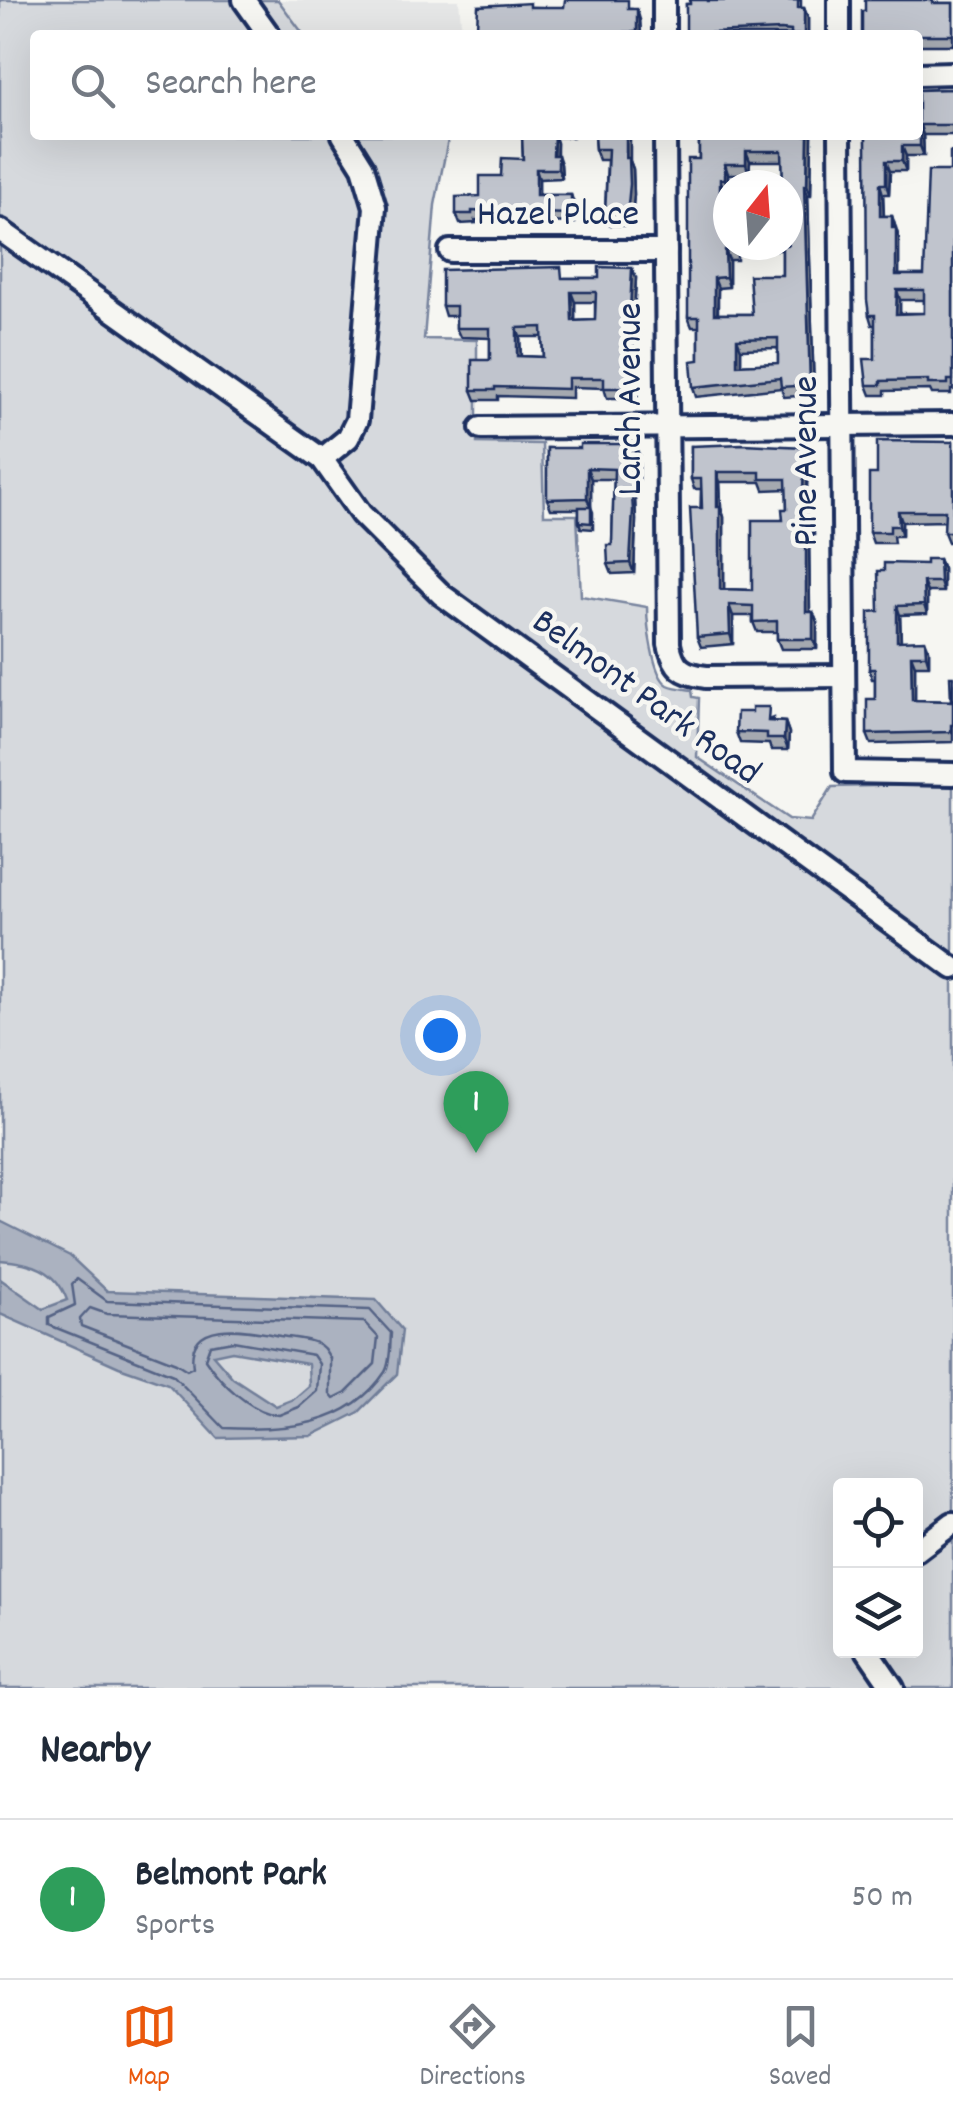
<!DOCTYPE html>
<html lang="en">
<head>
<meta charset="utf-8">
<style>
	:root { --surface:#fff; --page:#f2f2f3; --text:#1f2937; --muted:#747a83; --line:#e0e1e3; --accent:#ea580c }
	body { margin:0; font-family:Dekko,sans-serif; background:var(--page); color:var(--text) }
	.controls { position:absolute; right:30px; bottom:30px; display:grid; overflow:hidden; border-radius:10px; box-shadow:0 10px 40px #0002 }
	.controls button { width:90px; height:90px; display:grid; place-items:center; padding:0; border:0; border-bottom:2px solid var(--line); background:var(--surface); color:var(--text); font:50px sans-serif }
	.compass { position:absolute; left:713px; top:170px; width:90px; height:90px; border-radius:50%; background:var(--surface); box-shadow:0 10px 40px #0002; rotate:17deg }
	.you { position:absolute; left:440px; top:1035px; width:35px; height:35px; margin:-25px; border:8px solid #fff; border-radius:50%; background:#1a73e8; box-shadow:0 0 0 15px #1a73e833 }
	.badge { display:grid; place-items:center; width:65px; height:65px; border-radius:50%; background:var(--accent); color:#fff; font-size:32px; font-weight:700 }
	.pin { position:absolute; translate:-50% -82px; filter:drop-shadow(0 2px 5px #0008) }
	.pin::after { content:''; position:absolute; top:52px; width:35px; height:30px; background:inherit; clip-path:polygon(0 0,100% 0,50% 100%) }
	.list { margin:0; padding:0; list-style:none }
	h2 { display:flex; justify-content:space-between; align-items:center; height:130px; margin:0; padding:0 40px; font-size:42px }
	h2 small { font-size:32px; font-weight:400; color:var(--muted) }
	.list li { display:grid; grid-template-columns:65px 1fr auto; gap:30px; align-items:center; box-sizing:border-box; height:160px; padding:0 40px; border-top:2px solid var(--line) }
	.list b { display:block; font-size:38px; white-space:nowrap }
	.list p { margin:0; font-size:32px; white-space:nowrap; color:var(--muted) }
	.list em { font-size:32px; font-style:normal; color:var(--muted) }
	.icon { flex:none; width:55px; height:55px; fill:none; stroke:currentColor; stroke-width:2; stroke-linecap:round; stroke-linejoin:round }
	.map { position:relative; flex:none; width:953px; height:1688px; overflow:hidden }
	.search { position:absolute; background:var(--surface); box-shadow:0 10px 40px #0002; left:30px; right:30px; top:30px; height:110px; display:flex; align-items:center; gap:25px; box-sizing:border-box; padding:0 35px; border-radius:10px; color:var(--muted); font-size:38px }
	.sheet { height:290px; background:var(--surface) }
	nav { display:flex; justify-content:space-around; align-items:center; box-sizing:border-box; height:140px; border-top:2px solid var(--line); background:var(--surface); font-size:28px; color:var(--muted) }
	nav a { display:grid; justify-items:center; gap:5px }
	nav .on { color:var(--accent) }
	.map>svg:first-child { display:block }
	.built { fill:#e6e7e7 }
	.green { fill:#d6d9dd; stroke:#78849e; stroke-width:2.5; fill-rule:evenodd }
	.water { fill:#abb2c0; stroke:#717e99; stroke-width:2.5; fill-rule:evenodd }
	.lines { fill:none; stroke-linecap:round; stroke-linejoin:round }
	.shore { stroke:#556385; stroke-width:2.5 }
	.minor-casing { stroke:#1b2f5e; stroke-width:28 }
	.minor { stroke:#f6f6f2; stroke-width:20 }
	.wall { fill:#a5a9b0; stroke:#1b2f5e; stroke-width:2.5; fill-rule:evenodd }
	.shaded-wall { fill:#868990; stroke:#1b2f5e; stroke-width:2.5 }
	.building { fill:#c0c4cd; stroke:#1b2f5e; stroke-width:2.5; fill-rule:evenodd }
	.labels { text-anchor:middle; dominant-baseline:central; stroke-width:9; stroke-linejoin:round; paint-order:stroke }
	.street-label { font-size:38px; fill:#1b2f5e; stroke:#f6f6f2 }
</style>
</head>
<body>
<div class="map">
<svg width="953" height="1688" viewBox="0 0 953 1688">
	<rect width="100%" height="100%" fill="#f6f6f2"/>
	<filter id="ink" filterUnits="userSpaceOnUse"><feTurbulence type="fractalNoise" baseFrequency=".01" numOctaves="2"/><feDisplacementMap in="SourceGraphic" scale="20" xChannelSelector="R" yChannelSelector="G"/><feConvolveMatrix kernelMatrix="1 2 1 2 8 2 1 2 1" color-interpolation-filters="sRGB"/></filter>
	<g filter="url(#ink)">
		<polygon class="built" points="278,0 459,0 462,35 304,35"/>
		<path class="green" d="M0,0h278l26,35h-269v100h414l-14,70 -11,134 53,1v103l65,1 2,71h33l4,81 66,11c0,14 5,69 21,78 6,3 17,4 24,5l1,7 6,1 -2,59 92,62 22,2 21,-34 121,-3v904h-953zM840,1486h76v164h-76z"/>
		<path class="water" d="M0,1221l70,35 37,35 269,9 26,30 -5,44 -38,38 -48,24 -93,2 -50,-54 -49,-17 -119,-53v-35l43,30 24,-9c-11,-31 -36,-38 -67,-40zM232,1351l76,13 1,22 -15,13 -18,7 -43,-28 -20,-23z"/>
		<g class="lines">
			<g class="shore">
				<path d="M77,1279l30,22 263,9 21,23c-1,11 0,29 -6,39 -36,55 -102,59 -161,56l-51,-53 -124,-50v-8l26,-12 -3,-21z"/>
				<path d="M90,1308l17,6 257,8 14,15 -3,27 -29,29 -12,6 -4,-5v-36c-4,-6 -4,-9 -10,-13 -11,-7 -28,-7 -40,-9 -31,-6 -95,-20 -87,31l-6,3 -11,-7 -95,-37 -1,-7z"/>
				<path d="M233,1341l80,14 6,9 -2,27 -18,16 -20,8c-28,-2 -59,-33 -74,-56l5,-14z"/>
			</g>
			<defs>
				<g id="minor">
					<polyline points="244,0 269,35"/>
					<polyline points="664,0 664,35"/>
					<polyline points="839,0 839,35"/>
					<polyline points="918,74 953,73"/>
					<path d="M665,135l4,509c5,24 13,30 37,33l138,-1"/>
					<polyline points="840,135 845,772 953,774"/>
					<polyline points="0,230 322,459 361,514 442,595 953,968"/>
					<polyline points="450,251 666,251"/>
					<polyline points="481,428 953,424"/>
					<polyline points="322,459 348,438 357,420 375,207 363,167 343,135"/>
					<polyline points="916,1551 953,1523"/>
					<polyline points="867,1650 893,1688"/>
				</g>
			</defs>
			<use href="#minor" class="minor-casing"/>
			<use href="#minor" class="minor"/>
		</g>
		<g class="wall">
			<polygon points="801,0 801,8 804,8 808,18 808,35 687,35 686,4 712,1"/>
			<polygon points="936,3 953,3 953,45 918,45 918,35 865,11"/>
			<polygon points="531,7 632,9 640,20 641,35 480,35 477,28"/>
			<path d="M953,89v46h-30l1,21h-18v15h-16l-1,23h-6l1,22h8l7,22v37h25l26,-104 3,-19v238h-2v4h-19l-2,-4 -45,1v4h-14l-4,-10 8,-26v-34h-3l-3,-10 -3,-180 52,-45zM900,300h24v13h-24z"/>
			<polygon points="474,135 573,135 573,137 555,137 557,143 557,155 561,164 562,178 539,179 539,195 571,195 574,204 575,223 475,220 476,223 460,224 456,214 480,196 523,159 522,136"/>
			<polygon points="594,135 630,161 633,169 634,195 631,226 609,225 605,214 607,160 599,160 595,149"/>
			<path d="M699,135h113l-1,60h-3l6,200 -30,2 -3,-9 -85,9 -3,-10 6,-27v-33h-7l-4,-10 11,-158zM750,161h32l6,84h-60l-5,-36 1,-20h4v-15h21zM737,249l45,1v25l-30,39h-34v-26l11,-1v-27h8zM778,348v15l-37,2v-16z"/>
			<path d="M565,278h71l-3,58h2l3,10 -1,52h-30l-3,-10 -32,-1v11l-74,-2v4h-22l-4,-10 18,-30v-22l-30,-1 -4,-9v-12h-11l-3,-10zM575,302h20v18l-20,1zM520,337h22l1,20 -22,-1z"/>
			<polygon points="953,442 953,542 948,542 944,532 945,521 902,522 902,536 893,536 894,543 873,543 869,532 877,474"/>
			<path d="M691,446l117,11 -2,52 4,-1 3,11 1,16h-5l1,77h3l4,10v27h-36l-4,-10v-7h-20l-4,-10v-6h-20v28l-32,3 -4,-10 4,-148h-7l-3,-10zM720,482h41l3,8 23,-1v20l-35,81 -28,-1v-72l-3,-9z"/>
			<polygon points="547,448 639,455 639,480 634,480 636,520 634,573 612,574 608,564 612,545 614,479 591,479 591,507 593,512 593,529 581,528 579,522 579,509 551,509 547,499"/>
			<polygon points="939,559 943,569 943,592 927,592 927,614 900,615 901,641 929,650 929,665 915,665 915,700 951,701 953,676 953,742 871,744 867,734 875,699 875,679 872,679 869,669 879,611 926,564"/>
			<polygon points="773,718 773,721 785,722 789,733 788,750 771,750 769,744 740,743 736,732"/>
		</g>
		<g class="shaded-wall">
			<polygon points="804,8 808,18 808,35 804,35"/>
			<polygon points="637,9 640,20 641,35 638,35 637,32"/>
			<polygon points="920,125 923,135 924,156 920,146"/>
			<polygon points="554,135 557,143 556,164 553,155"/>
			<polygon points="626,135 630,135 630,161 633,169 634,195 631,226 627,215"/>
			<polygon points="808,135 812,135 811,195 807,185"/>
			<polygon points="902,146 906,156 906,171 902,161"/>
			<polygon points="746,151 750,161 749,174 746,164"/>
			<polygon points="558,155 561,164 562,178 558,169"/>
			<polygon points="886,161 890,171 889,194 886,184"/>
			<polygon points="725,164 728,174 728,188 725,179"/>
			<polygon points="536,169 539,179 539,204 536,195"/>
			<polygon points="720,179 724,189 723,219 720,209"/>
			<polygon points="880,184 883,194 884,226 880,216"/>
			<polygon points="804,185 808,195 814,395 810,385"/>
			<polygon points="571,195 574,204 575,223 571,214"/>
			<polygon points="892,216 899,238 899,285 896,275"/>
			<polygon points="725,250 729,260 729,287 726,277"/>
			<polygon points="632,268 636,278 632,346 629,336"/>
			<polygon points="714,278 718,288 717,324 714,314"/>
			<polygon points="897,290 900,300 900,323 896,314"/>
			<polygon points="571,292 575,302 575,330 572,321"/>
			<polygon points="517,328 520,337 521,366 517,356"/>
			<polygon points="635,336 638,346 637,398 634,388"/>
			<polygon points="737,339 741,349 741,375 737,365"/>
			<polygon points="635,444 639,455 639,480 635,469"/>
			<polygon points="805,447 808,457 806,519 802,509"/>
			<polygon points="587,468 591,479 591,509 587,498"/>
			<polygon points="630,469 634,480 636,520 634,573 630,563"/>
			<polygon points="717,472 720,482 721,508 724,517 724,600 720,589"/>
			<polygon points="810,508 813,519 814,535 810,524"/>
			<polygon points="898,511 902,522 902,536 899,526"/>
			<polygon points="806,525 809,535 810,622 806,612"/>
			<polygon points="939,559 943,569 943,592 940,582"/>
			<polygon points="923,582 927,592 927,614 924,605"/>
			<polygon points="729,605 733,616 733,644 730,634"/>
			<polygon points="897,606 900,615 901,651 897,641"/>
			<polygon points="813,612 817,622 817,649 813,639"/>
			<polygon points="925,640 929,650 929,665 926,655"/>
			<polygon points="911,655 915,665 915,710 912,700"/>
			<polygon points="785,722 789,733 788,750 784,739"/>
		</g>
		<g class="building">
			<polygon points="565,0 628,0 628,9 637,9 637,32 625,32 625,35 572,35 572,32 483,35 483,28 477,28 478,6 530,3 530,7 564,7"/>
			<polygon points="690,0 708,0 708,1 798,0 798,8 804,8 804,35 791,35 791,31 781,30 686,34 686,4 690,4"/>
			<polygon points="865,0 933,0 933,3 953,3 953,35 862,35 862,11 865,11"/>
			<path d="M953,89v36h-33v21h-18v15h-16v23h-6v32h12v12h4v47h28l4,-104h22v-19h3v228h-5v4h-20v-4l-47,1v4h-14l-3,-26h11v-44h-6l-2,-15 -1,-165h52v-45zM897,290h27v23l-28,1z"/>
			<polygon points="522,135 554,135 553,155 558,155 558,169 536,169 536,195 571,195 571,214 472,211 472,214 456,214 456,197 480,196 480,176 501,176 502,158 523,159"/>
			<polygon points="594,135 626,135 626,158 629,158 630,184 627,215 605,214 608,149 595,149"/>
			<path d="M699,135h109l-1,50h-3l6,200 -29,2 -1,-9 -87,9 -2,-26 8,-1v-43h-11v-158h11zM746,151h36l1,34h5v60h-6v30h-33l3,39h-38v-36l12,-1 -1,-27h8v-5h-5v-36h-8v-30h5v-15h21zM778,338v25l-41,2v-26z"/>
			<path d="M561,267l1,11h37v-11l33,1 -3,68h6l-1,52h-30v-10h-36v11l-73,-2v3h-23v-30h18v-32h-34v-22h-14v-36zM571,292h25l-1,28 -23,1zM542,327l1,30 -26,-1v-28z"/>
			<polygon points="877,441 953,442 953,532 944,532 945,511 898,511 899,526 890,526 890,532 869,532 869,474 877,474"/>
			<polygon points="580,444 635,444 635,469 630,469 633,510 630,563 608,564 607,545 612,545 614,469 587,468 587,498 547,499 547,448 580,448"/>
			<path d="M743,444l62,3 -3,62 8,-1v16l-4,1v87h7v27h-36v-18l-24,1v-16l-24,-1 1,29 -33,3 -7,-129h12l-1,-29h-10v-33zM717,472h43v7h26l1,30h-5l1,11h-31v70l-32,-1v-82h-3z"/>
			<polygon points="579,507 591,507 591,523 579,522"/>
			<polygon points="926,559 939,559 940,582 923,582 924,605 897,606 897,641 925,640 926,655 911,655 912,700 951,701 950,676 953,676 953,725 951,725 951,732 867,734 867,699 875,699 875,669 869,669 869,612 879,611 878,571 884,571 884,563 926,564"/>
			<polygon points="752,707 769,707 768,721 785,722 784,739 767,739 767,733 736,732 737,712 752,712"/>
		</g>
	</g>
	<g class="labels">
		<g class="street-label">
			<text x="558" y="216">Hazel Place</text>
			<text transform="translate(632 399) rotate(-90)">Larch Avenue</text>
			<text transform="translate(808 461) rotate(-90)">Pine Avenue</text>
			<text transform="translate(645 699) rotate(36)">Belmont Park Road</text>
		</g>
	</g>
</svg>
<div class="controls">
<button><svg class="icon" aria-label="locate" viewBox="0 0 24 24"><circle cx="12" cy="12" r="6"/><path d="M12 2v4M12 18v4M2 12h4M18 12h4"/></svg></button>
<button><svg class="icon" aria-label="layers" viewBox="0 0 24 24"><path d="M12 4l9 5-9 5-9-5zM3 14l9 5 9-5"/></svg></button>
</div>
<svg class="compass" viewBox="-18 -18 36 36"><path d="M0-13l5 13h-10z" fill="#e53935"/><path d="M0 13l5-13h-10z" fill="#747a83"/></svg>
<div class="you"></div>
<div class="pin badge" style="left:476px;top:1153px;background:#2e9e5b">1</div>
<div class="search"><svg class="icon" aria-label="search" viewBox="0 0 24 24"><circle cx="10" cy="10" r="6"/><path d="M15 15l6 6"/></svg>Search here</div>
</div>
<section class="sheet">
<h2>Nearby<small></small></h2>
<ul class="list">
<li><span class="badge" style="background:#2e9e5b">1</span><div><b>Belmont Park</b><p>Sports</p></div><em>50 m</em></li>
</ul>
</section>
<nav>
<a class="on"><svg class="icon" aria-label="map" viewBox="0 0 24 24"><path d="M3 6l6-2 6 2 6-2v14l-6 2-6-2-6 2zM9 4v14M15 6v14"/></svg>Map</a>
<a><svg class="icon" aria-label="directions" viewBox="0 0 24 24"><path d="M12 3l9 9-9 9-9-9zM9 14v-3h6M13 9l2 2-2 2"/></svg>Directions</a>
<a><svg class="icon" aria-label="saved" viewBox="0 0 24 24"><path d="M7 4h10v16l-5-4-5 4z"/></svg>Saved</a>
</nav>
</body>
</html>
